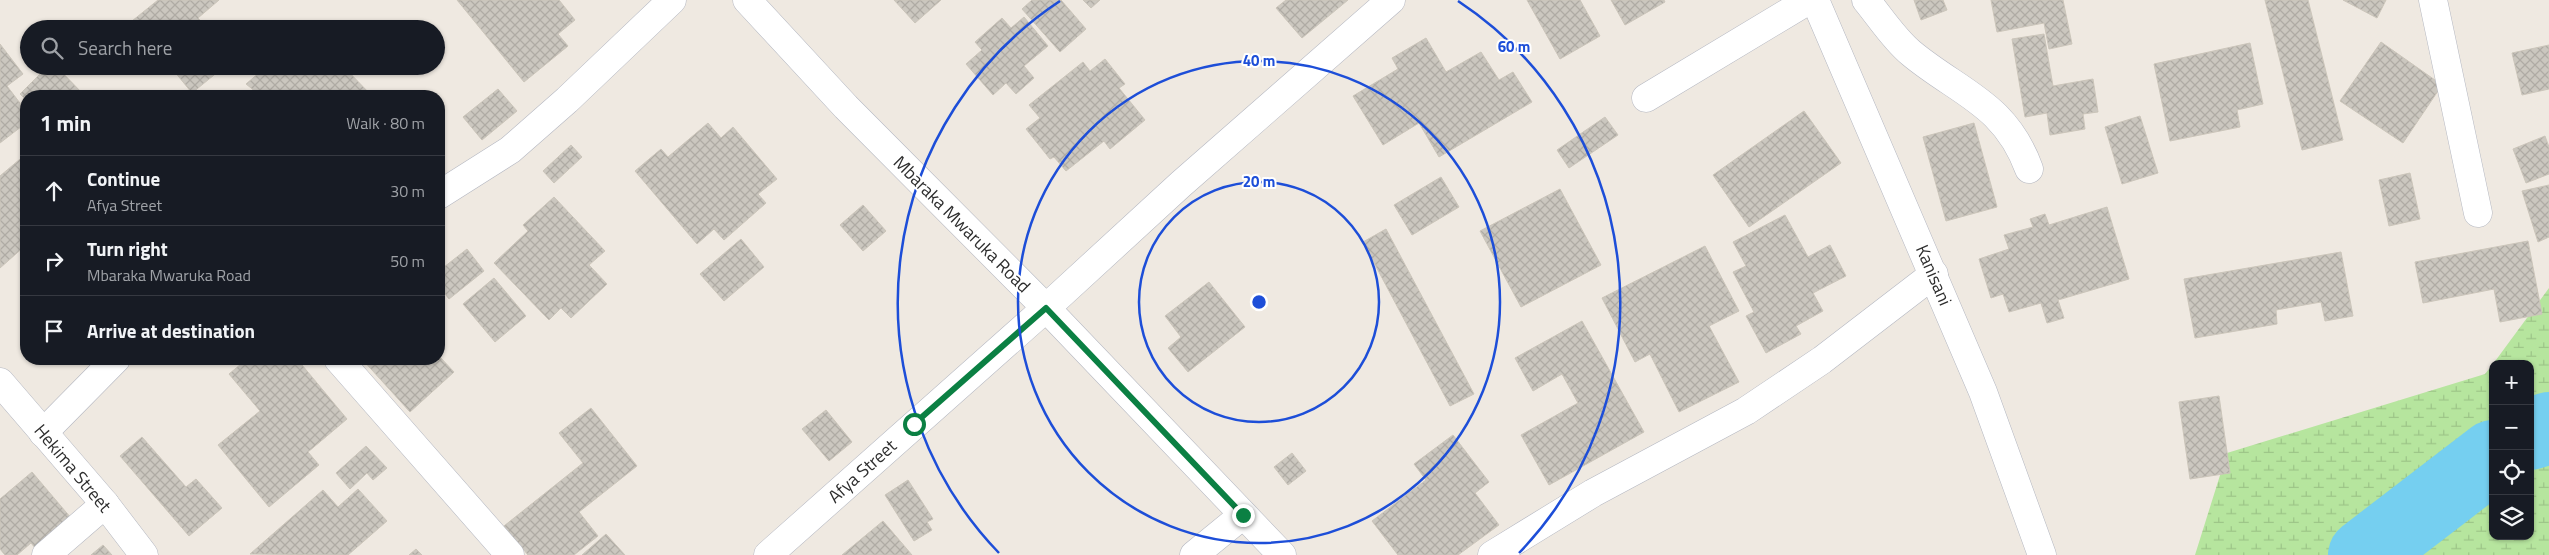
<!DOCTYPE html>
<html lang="en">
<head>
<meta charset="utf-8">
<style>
	:root { --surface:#171b24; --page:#242831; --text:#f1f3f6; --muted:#9ea1a6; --line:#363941 }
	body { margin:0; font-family:"Titillium Web",sans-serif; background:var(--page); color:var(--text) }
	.controls { position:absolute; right:15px; bottom:15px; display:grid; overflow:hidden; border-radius:10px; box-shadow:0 1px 4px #0004 }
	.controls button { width:45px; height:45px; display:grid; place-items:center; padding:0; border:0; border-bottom:1px solid var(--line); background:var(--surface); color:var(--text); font:25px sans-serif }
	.stop { position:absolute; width:15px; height:15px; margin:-11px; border:4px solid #0b8043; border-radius:50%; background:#fff }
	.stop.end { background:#0b8043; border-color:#fff; box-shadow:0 1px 5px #0008 }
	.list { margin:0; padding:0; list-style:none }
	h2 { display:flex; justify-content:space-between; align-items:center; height:65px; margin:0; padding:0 20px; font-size:21px }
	h2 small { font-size:16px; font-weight:400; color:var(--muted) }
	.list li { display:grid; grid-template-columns:32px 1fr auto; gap:15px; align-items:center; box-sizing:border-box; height:70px; padding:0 20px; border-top:1px solid var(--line) }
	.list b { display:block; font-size:19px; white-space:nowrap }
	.list p { margin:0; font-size:16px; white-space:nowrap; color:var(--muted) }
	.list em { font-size:16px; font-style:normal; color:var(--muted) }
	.icon { flex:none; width:28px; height:28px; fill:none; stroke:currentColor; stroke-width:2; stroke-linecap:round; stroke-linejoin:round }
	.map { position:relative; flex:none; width:2549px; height:555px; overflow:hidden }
	.search { position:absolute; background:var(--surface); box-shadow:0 1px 4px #0004; left:20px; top:20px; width:425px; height:55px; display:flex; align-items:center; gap:12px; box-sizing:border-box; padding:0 18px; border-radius:28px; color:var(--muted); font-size:19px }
	.panel { position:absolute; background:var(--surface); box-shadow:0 1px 4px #0004; left:20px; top:90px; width:425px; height:275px; border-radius:20px }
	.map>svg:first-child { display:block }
	.wetland { fill:url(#wetland-marsh) }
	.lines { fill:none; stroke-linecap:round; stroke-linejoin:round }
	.river { stroke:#75cff0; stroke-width:72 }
	.building { fill:url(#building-cross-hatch); stroke:#cbc5ba }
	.street-casing { stroke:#b4b7c1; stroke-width:29 }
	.street { stroke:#fff; stroke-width:28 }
	.route { stroke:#0b8043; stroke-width:6 }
	.ring { fill:none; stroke:#1d4ed8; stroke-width:2.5 }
	.labels { text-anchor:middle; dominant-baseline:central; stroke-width:4; stroke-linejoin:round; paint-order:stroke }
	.street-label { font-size:18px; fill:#2e2e2e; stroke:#fff }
	.centre { fill:#1d4ed8; stroke:#fff; stroke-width:2.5 }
	.ring-label { font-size:15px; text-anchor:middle; font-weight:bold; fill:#1d4ed8; stroke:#fff; stroke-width:4; stroke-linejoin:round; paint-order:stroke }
</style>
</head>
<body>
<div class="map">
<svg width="2549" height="555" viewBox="0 0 2549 555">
	<defs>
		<pattern id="wetland-marsh" width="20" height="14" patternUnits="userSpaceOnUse" patternTransform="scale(1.25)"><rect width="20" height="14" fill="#b6e59e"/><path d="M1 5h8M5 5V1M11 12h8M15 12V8" fill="none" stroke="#9dc588"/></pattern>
		<pattern id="building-cross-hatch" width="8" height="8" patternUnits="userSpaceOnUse" patternTransform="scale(1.25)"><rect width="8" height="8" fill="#cbc7bf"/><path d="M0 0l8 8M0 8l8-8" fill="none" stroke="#afaba4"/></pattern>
	</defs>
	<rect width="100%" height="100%" fill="#efe9e1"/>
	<polygon class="wetland" points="2549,288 2549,555 2195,555 2227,453 2485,374 2493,364 2493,536 2530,536 2530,364 2493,364"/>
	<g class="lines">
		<g class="river">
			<polyline points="2530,434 2549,428"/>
			<polyline points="2364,555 2493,456"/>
		</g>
	</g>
	<g class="building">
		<polygon points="158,0 219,0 198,18 207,29 139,29 132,21"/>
		<polygon points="457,0 559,0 575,20 558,34 568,46 524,82"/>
		<polygon points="894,0 941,0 915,23"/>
		<polygon points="1032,0 1061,0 1086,29 1060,52 1022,9"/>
		<polygon points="1083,0 1100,0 1091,8"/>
		<polygon points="1286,0 1348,0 1302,38 1276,8"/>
		<polygon points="1527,0 1580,0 1600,36 1560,59"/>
		<polygon points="1611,0 1664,0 1665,2 1625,25"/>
		<polygon points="1914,0 1943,0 1947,10 1921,20"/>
		<polygon points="1991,0 2063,0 2072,44 2049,49 2044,23 1997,32"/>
		<polygon points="2265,0 2308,0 2343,140 2302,150"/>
		<polygon points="2343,0 2386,0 2377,18"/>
		<polygon points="1024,17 1048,46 1024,66 1034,78 1016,94 1006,83 993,95 966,64 982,50 975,42 1002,18 1011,28"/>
		<polygon points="2044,34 2053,86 2093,79 2098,112 2083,114 2085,129 2050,135 2047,113 2025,117 2012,39"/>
		<polygon points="1426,38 1446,72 1481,52 1499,80 1513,72 1532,102 1439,157 1419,123 1383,145 1353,96 1398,69 1392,58"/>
		<polygon points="2381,42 2442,85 2403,143 2340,101"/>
		<polygon points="2250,43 2263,104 2237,110 2240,127 2170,141 2154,64"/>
		<polygon points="0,44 23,74 7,86 26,111 26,123 0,143"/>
		<polygon points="2549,45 2549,89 2522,95 2512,53"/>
		<polygon points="1105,59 1125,84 1119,88 1145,120 1110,149 1104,141 1066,171 1054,157 1050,159 1026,129 1040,118 1029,105 1083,62 1090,71"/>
		<polygon points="48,66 56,66 83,94 81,96 26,96 26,100 20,94"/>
		<polygon points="170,66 225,66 192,93"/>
		<polygon points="267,66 343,66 372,96 251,96 256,92 246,84"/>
		<polygon points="498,89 517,111 482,140 463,117"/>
		<polygon points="1804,111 1841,163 1749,227 1713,175"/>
		<polygon points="2140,116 2158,173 2122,184 2105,127"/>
		<polygon points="1605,117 1618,135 1569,168 1557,150"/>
		<polygon points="708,123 721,138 733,127 777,179 758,194 766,203 724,240 714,229 697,244 635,171 661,149 668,157"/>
		<polygon points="1974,123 1997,207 1946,221 1923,137"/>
		<polygon points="2545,136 2549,147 2549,174 2526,183 2513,149"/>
		<polygon points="571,145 582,157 554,183 543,171"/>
		<polygon points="26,154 26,245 0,268 0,176"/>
		<polygon points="2410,173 2420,219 2389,226 2379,180"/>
		<polygon points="1441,177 1459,207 1412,235 1394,205"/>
		<polygon points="2549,185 2549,237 2538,242 2522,191"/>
		<polygon points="1560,189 1601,265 1521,307 1480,231"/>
		<polygon points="554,197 605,251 589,265 607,284 571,318 561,308 549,320 494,263 528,231 523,225"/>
		<polygon points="863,205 886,231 863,251 840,225"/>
		<polygon points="2107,207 2129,279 2058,300 2064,318 2047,323 2041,303 2009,312 2003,294 1991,298 1979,259 2009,249 2004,235 2033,227 2030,219 2045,214 2049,225"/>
		<polygon points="1785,215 1808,257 1830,245 1846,276 1813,293 1823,311 1796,326 1801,334 1766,353 1746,316 1754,312 1733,272 1746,266 1733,242"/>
		<polygon points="1386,229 1474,394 1450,406 1363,242"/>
		<polygon points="741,239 764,267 724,301 700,274"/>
		<polygon points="2528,241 2542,314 2500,322 2494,289 2423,303 2415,262"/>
		<polygon points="1705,246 1739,311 1709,326 1739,382 1679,412 1650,354 1635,362 1602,298"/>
		<polygon points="467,249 484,271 449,299 439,286 439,271"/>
		<polygon points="2341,252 2353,316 2325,321 2321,302 2276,310 2277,324 2195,338 2184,279"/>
		<polygon points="494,278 526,316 495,342 463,304"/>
		<polygon points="1209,282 1245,327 1188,372 1168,348 1181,337 1165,316"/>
		<polygon points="1582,321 1644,432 1549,485 1521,435 1578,403 1562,374 1533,391 1515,358"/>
		<polygon points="439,356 454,372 410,412 362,359 439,359"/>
		<polygon points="247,359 297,359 347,419 308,452 319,465 269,507 218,445 260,411 229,374"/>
		<polygon points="2219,396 2230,473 2190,479 2179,402"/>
		<polygon points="591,408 637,466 579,512 598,536 574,555 528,555 504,526 583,463 559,433"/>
		<polygon points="826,410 852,442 829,461 802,429"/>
		<polygon points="1453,435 1489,482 1475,493 1499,525 1458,555 1398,555 1372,521 1426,480 1414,464"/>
		<polygon points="142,437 186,487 196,479 222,508 189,536 120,456"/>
		<polygon points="366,446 387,468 373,480 367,473 350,489 336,473"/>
		<polygon points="1292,453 1306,471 1288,485 1274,467"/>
		<polygon points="32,472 77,525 41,555 31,543 17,555 5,555 0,549 0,499"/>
		<polygon points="908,480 933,519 927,522 932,530 914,541 885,495"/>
		<polygon points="358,489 387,521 348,555 250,554 323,490 338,507"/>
		<polygon points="883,521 912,555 842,555"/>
		<polygon points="606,534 625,555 582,555"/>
		<polygon points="103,545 112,555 91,555"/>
		<polygon points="416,549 422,555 409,555"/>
	</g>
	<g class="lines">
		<defs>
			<g id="street">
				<polyline points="747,0 846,107 1046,308 1282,555"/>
				<polyline points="1815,0 1983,392 2042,555"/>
				<path d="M1866,0c14,17 28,39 45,53 48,40 94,50 118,116"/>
				<polyline points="2433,0 2478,213"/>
				<polyline points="1646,98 1809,0"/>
				<polyline points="439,195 510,150 567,100 672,0"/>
				<polyline points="338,359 510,555"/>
				<polyline points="0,382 105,504 144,555"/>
				<polyline points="43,433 116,359"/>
				<polyline points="46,555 105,504"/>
				<polyline points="768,555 1046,308 1181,184 1391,0"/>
				<polyline points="1194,555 1243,515"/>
				<polyline points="1492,555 1593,493 1746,411 1822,360 1934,274"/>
			</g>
		</defs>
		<use href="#street" class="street-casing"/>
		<use href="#street" class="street"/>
	</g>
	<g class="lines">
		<polyline class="route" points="914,424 1046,308 1243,515"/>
	</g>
	<g class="ring">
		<circle cx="1259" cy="302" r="120"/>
		<circle cx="1259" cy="302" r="241"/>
		<path d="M999 553A361 361 0 0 1 1060 1M1458 1A361 361 0 0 1 1519 553"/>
	</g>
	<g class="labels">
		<g class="street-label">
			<text transform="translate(962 224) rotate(45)">Mbaraka Mwaruka Road</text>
			<text transform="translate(1934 275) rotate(67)">Kanisani</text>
			<text transform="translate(73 468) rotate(50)">Hekima Street</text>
			<text transform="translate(862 471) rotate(-42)">Afya Street</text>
		</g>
	</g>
	<circle cx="1259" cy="302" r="8" class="centre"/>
	<g class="ring-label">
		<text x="1514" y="52">60 m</text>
		<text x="1259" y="66">40 m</text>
		<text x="1259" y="187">20 m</text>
	</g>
</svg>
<div class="controls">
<button>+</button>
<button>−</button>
<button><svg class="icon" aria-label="locate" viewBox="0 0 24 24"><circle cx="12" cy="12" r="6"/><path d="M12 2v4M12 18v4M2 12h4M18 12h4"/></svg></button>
<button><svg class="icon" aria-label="layers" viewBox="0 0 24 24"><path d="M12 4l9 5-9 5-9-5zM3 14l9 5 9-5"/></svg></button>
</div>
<div class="stop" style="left:914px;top:424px"></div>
<div class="stop end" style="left:1243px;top:515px"></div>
<div class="search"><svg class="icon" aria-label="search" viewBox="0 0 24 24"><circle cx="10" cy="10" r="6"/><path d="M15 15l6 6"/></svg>Search here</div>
<section class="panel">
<h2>1 min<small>Walk · 80 m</small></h2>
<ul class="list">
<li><svg class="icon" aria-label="ahead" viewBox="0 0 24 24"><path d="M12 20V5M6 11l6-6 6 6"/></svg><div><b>Continue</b><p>Afya Street</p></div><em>30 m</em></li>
<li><svg class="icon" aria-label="right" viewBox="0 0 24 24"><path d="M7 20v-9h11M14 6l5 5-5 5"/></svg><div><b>Turn right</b><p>Mbaraka Mwaruka Road</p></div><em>50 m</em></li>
<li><svg class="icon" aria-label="arrive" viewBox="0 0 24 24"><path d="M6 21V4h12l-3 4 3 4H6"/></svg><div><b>Arrive at destination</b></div></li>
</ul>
</section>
</div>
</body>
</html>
